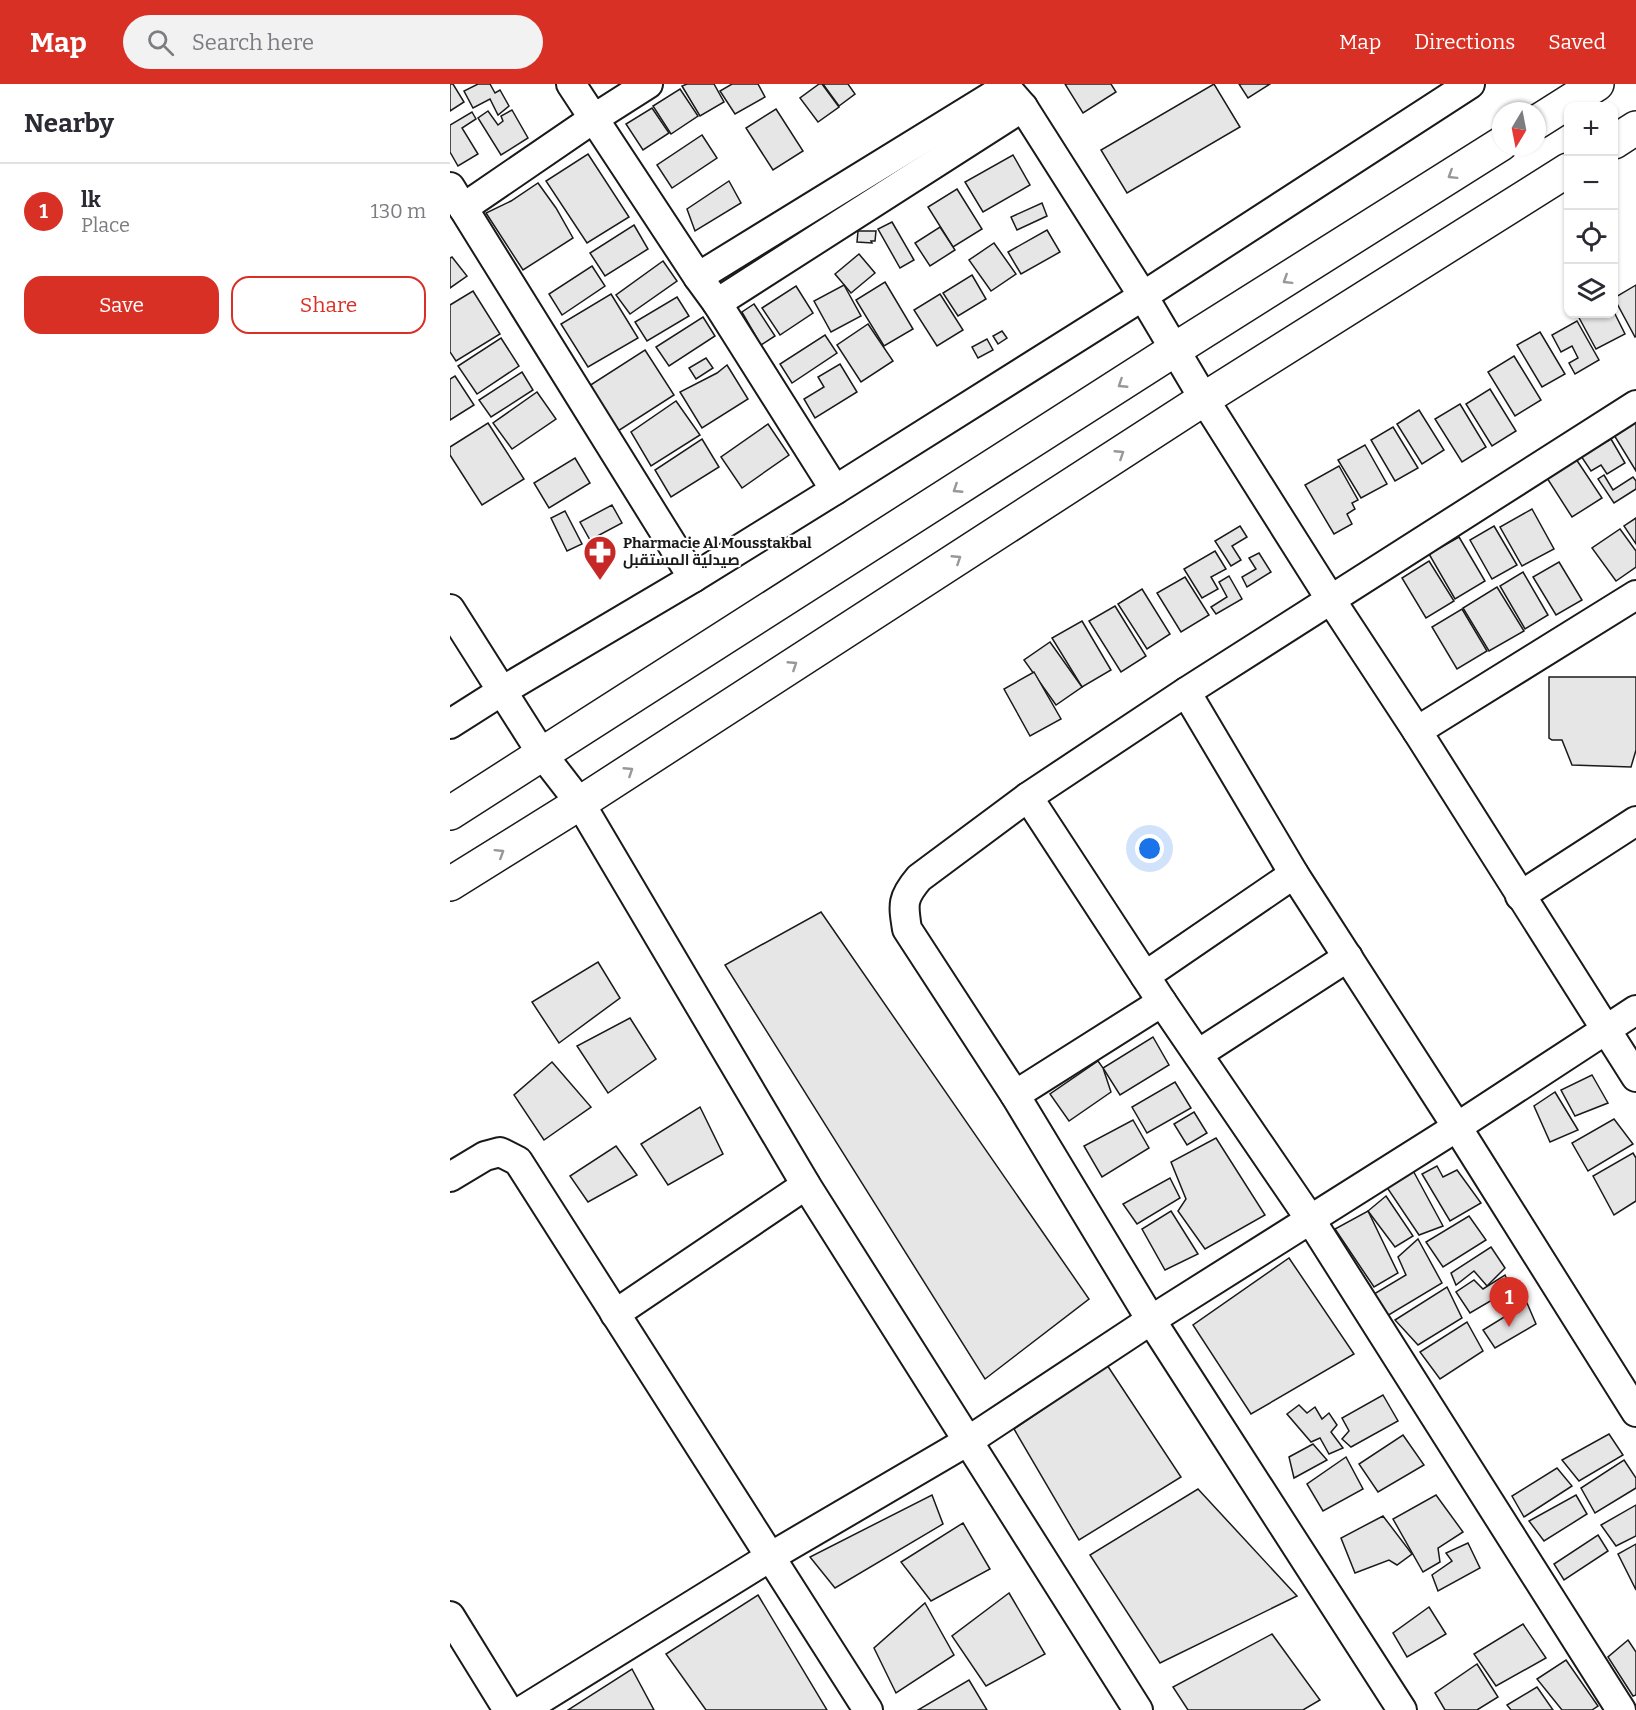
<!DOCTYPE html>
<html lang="en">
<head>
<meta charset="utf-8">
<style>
	:root { --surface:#fff; --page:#f2f2f3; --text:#2b2b33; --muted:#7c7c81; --line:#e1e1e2; --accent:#d93025 }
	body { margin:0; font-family:Bitter,Cairo,serif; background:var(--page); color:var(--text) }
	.controls { position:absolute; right:18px; top:18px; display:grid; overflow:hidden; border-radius:12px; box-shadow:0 2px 4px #0004 }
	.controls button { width:54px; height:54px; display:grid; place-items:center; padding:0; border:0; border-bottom:2px solid var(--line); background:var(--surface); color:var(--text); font:30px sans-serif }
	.compass { position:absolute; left:1042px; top:18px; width:54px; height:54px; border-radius:50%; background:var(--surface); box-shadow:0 2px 4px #0004; rotate:190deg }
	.you { position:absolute; left:700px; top:765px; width:21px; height:21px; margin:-15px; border:4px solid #fff; border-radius:50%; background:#1a73e8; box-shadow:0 0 0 9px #1a73e833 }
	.badge { display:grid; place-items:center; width:39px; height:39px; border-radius:50%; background:var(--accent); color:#fff; font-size:20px; font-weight:700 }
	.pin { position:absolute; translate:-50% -50px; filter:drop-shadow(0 2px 3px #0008) }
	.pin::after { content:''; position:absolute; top:32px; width:21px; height:18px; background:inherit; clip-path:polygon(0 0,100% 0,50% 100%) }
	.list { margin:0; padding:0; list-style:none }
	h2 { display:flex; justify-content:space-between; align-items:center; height:78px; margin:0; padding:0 24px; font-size:26px }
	h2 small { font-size:20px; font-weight:400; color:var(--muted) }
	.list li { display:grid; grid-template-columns:39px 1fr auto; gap:18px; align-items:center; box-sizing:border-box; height:96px; padding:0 24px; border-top:2px solid var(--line) }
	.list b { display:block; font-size:22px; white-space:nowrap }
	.list p { margin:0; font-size:20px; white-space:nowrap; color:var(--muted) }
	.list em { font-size:20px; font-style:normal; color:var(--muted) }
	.actions { display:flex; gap:12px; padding:18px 24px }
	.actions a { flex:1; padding:14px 0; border:2px solid var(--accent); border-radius:18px; text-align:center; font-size:21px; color:var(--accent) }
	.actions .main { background:var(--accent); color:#fff }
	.icon { flex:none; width:33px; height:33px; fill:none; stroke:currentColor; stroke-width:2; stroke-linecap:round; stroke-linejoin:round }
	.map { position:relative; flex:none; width:1186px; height:1626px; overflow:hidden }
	header { display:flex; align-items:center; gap:36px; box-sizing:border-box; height:84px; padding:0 30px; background:var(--accent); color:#fff }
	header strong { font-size:28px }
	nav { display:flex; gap:33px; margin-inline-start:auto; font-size:21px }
	.search { width:420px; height:54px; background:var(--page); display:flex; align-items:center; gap:15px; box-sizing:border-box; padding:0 21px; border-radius:33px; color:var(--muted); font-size:22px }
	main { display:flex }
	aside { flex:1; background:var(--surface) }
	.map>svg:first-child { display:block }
	.building { fill:#e6e6e6; stroke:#1a1a1a; stroke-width:1.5 }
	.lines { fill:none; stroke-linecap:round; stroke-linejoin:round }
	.minor-casing { stroke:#1a1a1a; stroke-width:32 }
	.tertiary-casing { stroke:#1a1a1a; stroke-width:36 }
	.minor { stroke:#fff; stroke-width:28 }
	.tertiary { stroke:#fff; stroke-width:33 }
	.oneway { stroke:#989898 }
	.labels { text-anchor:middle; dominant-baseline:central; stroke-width:4.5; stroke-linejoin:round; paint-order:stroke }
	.poi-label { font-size:15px; font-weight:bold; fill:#1a1a1a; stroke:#fff; text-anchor:start }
</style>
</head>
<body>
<header>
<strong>Map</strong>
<div class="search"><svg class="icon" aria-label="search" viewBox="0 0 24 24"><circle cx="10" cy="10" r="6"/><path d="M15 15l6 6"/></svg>Search here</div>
<nav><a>Map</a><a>Directions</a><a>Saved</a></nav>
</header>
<main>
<aside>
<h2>Nearby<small></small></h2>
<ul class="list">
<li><span class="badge">1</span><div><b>lk</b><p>Place</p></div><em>130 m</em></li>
</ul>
<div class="actions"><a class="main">Save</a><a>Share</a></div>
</aside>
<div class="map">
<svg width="1186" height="1626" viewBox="0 0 1186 1626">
	<rect width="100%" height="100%" fill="#fff"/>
	<g class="building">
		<polygon points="0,0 3,0 14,18 0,27"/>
		<polygon points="28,0 40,0 45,9 50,6 59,22 48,31 40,15 23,24 14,7"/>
		<polygon points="237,0 264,0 274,18 250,32 232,2"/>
		<polygon points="282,0 308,0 315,13 285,30 270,7"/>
		<polygon points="369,0 372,0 389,23 368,38 350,14"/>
		<polygon points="373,0 398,0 405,10 389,22"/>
		<polygon points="615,0 661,0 666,8 633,29"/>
		<polygon points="764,0 790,43 677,109 651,66"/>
		<polygon points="789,0 820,0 798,14"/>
		<polygon points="230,5 248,32 221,50 203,22"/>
		<polygon points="202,24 219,49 193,66 176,40"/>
		<polygon points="326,25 353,67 323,86 296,44"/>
		<polygon points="62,26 78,54 51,71 28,34 38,27 48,41 53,37 51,32"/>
		<polygon points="22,28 26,35 12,44 28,70 8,82 0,68 0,41"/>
		<polygon points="252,51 267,74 222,104 207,81"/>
		<polygon points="138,70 179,133 137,159 96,97"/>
		<polygon points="563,71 580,101 533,128 515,98"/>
		<polygon points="279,97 291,119 245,147 237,125"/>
		<polygon points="88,99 106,124 123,154 73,186 36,129 61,117"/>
		<polygon points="507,105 532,145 503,163 478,123"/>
		<polygon points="592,119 597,132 567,146 561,133"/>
		<polygon points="442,138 464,176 450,184 428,145"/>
		<polygon points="184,141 198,165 155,192 140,169"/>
		<polygon points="490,143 505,166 480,182 465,159"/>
		<polygon points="597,146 610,168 571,190 558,168"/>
		<polygon points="408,147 426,147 425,157 421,157 422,159 407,158"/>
		<polygon points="544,159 566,190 541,207 519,176"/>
		<polygon points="409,170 425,189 401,209 385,190"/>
		<polygon points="2,173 17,192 0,204 0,174"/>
		<polygon points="213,177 227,197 180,230 166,211"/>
		<polygon points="142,182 155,202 112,231 99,210"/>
		<polygon points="522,191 536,215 508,232 493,209"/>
		<polygon points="435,198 463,245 434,262 406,216"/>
		<polygon points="394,201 411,232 381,248 364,217"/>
		<polygon points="1186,201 1186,252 1185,253 1164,214"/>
		<polygon points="346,202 363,229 330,251 312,224"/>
		<polygon points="23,207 50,250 6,277 0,268 0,221"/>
		<polygon points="161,210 188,254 138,283 111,240"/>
		<polygon points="490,210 513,246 487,262 464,226"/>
		<polygon points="227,213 239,232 197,257 185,238"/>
		<polygon points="304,220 325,252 311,261 292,228"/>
		<polygon points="1164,228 1175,250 1146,265 1127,230"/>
		<polygon points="253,233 265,252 219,282 206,263"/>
		<polygon points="1127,237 1149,276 1125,290 1119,279 1128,274 1122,262 1111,268 1102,251"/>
		<polygon points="418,240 443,277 411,298 387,261"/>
		<polygon points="552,247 557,254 548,260 543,252"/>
		<polygon points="1090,248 1115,290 1092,303 1067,261"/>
		<polygon points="375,251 387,269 342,299 330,280"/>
		<polygon points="51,254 69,282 27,310 8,282"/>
		<polygon points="537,255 543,266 528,274 522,263"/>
		<polygon points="195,266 224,311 168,347 139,302"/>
		<polygon points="1064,272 1091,316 1065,332 1038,288"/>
		<polygon points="256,274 263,284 246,295 239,284"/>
		<polygon points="390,280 407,308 365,334 354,315 374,303 368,293"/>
		<polygon points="277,281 298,315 252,344 230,308 267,289"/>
		<polygon points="72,288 83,306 41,333 29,316"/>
		<polygon points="5,292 24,321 0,336 0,295"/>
		<polygon points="1040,305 1066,347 1042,362 1016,320"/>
		<polygon points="87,308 106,335 62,365 43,339"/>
		<polygon points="226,317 250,351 201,382 181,348"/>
		<polygon points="1010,320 1036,363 1012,378 985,335"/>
		<polygon points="969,326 994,366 972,380 947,340"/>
		<polygon points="1186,338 1186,387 1164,351"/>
		<polygon points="38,339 74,395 32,421 0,371 0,363"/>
		<polygon points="318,340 339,371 292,404 271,373"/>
		<polygon points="943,343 968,384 945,397 921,356"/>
		<polygon points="252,355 269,383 221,413 205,386"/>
		<polygon points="1161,355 1175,379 1157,390 1151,381 1141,387 1131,372"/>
		<polygon points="915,361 937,400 911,414 888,376"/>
		<polygon points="125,374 140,399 99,424 84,399"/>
		<polygon points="1126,375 1152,414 1122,433 1097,394"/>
		<polygon points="889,382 908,416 902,419 905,425 897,430 902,440 884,450 855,401"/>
		<polygon points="1154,391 1163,406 1183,393 1186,397 1186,405 1164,419 1148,395"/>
		<polygon points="162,421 172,439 140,456 130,438"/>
		<polygon points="1082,425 1104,465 1072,482 1050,443"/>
		<polygon points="115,427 132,460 117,467 101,434"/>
		<polygon points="1186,434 1186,460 1174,442"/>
		<polygon points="790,442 797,453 782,462 791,476 781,482 765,457"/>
		<polygon points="1044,442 1067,481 1042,495 1020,456"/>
		<polygon points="1170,445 1186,467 1186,483 1166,497 1142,464"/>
		<polygon points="1009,453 1035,497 1005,515 979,470"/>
		<polygon points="765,467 776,485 761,493 768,505 752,514 734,485"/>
		<polygon points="809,469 821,488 797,503 792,493 806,485 799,474"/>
		<polygon points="979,477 1004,517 976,534 952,494"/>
		<polygon points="1109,478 1132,516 1106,531 1083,493"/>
		<polygon points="1073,488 1098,531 1075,545 1050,502"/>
		<polygon points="779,492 792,515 766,530 761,523 777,513 769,498"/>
		<polygon points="735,493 759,531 731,548 707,509"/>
		<polygon points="1047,503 1074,547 1039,567 1013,524"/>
		<polygon points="692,505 720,550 697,565 668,520"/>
		<polygon points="665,522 696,572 671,588 639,537"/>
		<polygon points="1012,525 1037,567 1007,585 982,543"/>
		<polygon points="632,537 661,586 632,603 602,554"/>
		<polygon points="600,558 632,603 606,621 574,576"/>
		<polygon points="584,588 611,635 580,652 554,605"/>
		<polygon points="1099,593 1186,593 1186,666 1181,683 1122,681 1112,656 1102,656 1099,654"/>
		<polygon points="371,828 639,1215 535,1295 275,881"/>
		<polygon points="148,878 170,914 109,959 82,918"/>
		<polygon points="180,934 206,975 158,1009 127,962"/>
		<polygon points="703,953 719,981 670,1011 653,984"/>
		<polygon points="648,977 653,984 661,1008 619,1037 600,1010"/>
		<polygon points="102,978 141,1023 94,1056 64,1011"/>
		<polygon points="1142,991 1158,1019 1125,1032 1111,1006"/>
		<polygon points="725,998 741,1024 697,1049 682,1023"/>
		<polygon points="1105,1008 1128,1046 1100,1058 1084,1022"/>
		<polygon points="250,1023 273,1070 218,1101 191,1060"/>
		<polygon points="744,1028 757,1049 737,1061 724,1040"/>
		<polygon points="1164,1035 1183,1060 1138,1087 1122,1059"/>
		<polygon points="683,1036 699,1064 652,1093 634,1062"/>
		<polygon points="766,1054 815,1131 755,1165 728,1127 736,1115 721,1078"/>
		<polygon points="166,1062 187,1091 138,1118 120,1092"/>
		<polygon points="1183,1069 1186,1074 1186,1117 1164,1131 1143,1092"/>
		<polygon points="960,1081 993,1142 969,1151 936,1102"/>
		<polygon points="987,1082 993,1093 1007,1086 1031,1119 1000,1137 972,1090"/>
		<polygon points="720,1094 730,1114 687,1140 673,1120"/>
		<polygon points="936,1112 963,1152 945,1163 918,1127"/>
		<polygon points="721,1127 748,1170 715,1186 692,1145"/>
		<polygon points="918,1127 948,1189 924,1203 885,1145"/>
		<polygon points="1019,1132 1036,1156 993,1183 976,1158"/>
		<polygon points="968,1155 992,1199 937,1232 924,1210 956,1191 948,1173"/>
		<polygon points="1041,1163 1055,1184 1037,1202 1024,1187 1006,1201 1001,1189"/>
		<polygon points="839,1174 904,1270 801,1330 743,1241"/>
		<polygon points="1055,1191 1061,1205 1020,1229 1006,1208 1024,1196 1033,1205"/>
		<polygon points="997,1203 1012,1234 968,1261 945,1236"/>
		<polygon points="1077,1219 1086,1240 1045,1264 1033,1246"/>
		<polygon points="1017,1238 1033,1267 990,1295 970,1268"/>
		<polygon points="657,1281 731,1393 629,1456 564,1345"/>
		<polygon points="933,1311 948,1337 901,1363 892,1355 899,1347 892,1334"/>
		<polygon points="849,1321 857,1329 865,1323 872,1335 879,1329 887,1341 881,1348 893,1364 879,1370 870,1354 861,1358 837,1330"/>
		<polygon points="1159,1350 1173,1371 1129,1397 1112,1376"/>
		<polygon points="953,1351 974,1381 928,1408 909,1380"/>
		<polygon points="863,1360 877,1376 844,1394 839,1373"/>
		<polygon points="896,1373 913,1405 873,1427 857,1400"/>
		<polygon points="1174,1376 1186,1394 1186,1404 1145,1429 1131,1404"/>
		<polygon points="1107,1384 1122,1402 1074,1433 1062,1412"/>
		<polygon points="748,1405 847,1512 710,1579 640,1471"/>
		<polygon points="482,1411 493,1440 385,1504 360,1473"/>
		<polygon points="986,1411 1013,1448 988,1464 990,1478 973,1488 943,1435"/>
		<polygon points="1126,1411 1137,1430 1094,1457 1079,1437"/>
		<polygon points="1186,1421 1186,1452 1166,1462 1151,1441"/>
		<polygon points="933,1432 962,1470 947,1481 939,1476 905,1489 891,1454"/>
		<polygon points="513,1439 540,1485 481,1517 451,1478"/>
		<polygon points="1148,1451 1158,1467 1114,1496 1104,1480"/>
		<polygon points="1018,1459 1030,1484 988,1507 982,1491 1002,1477 996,1469"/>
		<polygon points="1186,1460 1186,1506 1168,1470"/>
		<polygon points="559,1509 595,1570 536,1602 502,1552"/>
		<polygon points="308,1511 377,1626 256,1626 216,1570"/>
		<polygon points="475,1519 504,1571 446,1609 424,1564"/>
		<polygon points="979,1523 996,1550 957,1573 943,1549"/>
		<polygon points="1073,1540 1096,1574 1046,1602 1024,1570"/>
		<polygon points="822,1550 870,1616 853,1626 738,1626 723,1603"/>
		<polygon points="1178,1556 1186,1568 1186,1611 1183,1612 1158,1573"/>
		<polygon points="1116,1576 1148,1622 1142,1626 1112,1626 1087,1595"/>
		<polygon points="1027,1580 1048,1613 1027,1626 995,1626 985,1609"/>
		<polygon points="182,1585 204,1626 118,1626"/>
		<polygon points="519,1596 537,1626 468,1626"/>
		<polygon points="1087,1603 1103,1626 1061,1626 1057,1621"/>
	</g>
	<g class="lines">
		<defs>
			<g id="minor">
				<polyline points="121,0 248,193 267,219 385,406"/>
				<polyline points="553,0 573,23 693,212 754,315 881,516 967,647 1186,993"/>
				<polyline points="0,103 243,494"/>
				<polyline points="13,124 143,35 198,0"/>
				<polyline points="248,193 555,4"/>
				<polyline points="267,219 573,23"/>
				<polyline points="0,525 92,670 130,719 356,1101 688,1626"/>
				<polyline points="736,608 844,790 1007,1043 1186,1328"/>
				<polyline points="0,640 52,607 243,494 385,406 693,212 1020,0"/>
				<polyline points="967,647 1186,511"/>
				<polyline points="578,713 712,918 860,1135 1171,1626"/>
				<polyline points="1070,812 1186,737"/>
				<polyline points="695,892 844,790"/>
				<polyline points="748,970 898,873"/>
				<polyline points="565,1011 712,918"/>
				<polyline points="0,1093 35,1072 50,1068 68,1077 418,1626"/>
				<polyline points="165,1230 356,1101"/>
				<polyline points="0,1532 58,1626"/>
				<polyline points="73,1626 320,1473 518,1357 701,1236 1007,1043 1186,926"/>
				<path d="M952,1626l-251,-390 -136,-225 -108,-166c-4,-25 -5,-31 12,-51l109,-81 158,-105 450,-287"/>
			</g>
			<g id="tertiary">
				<polyline points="1087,38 1147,0"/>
				<polyline points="1164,58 1186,44"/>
				<polyline points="0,729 724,266 1051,60"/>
				<polyline points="0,800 130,719 754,315 1118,86"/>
			</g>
		</defs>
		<use href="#minor" class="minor-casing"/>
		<use href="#tertiary" class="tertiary-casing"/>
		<use href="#minor" class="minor"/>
		<use href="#tertiary" class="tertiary"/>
	</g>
	<defs><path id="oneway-chevron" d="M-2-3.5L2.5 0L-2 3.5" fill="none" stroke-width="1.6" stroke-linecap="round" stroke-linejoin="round" transform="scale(1.5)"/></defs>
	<g class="oneway">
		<use href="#oneway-chevron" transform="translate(1002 91) rotate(148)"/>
		<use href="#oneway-chevron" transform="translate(837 196) rotate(148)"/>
		<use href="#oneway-chevron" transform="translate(672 300) rotate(147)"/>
		<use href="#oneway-chevron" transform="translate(670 370) rotate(-33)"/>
		<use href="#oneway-chevron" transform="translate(507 405) rotate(147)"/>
		<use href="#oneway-chevron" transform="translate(507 475) rotate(-33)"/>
		<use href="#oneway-chevron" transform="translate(343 581) rotate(-33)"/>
		<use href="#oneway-chevron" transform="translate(179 687) rotate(-33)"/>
		<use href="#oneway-chevron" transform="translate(50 769) rotate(-32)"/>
	</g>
	<defs>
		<symbol id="pharmacy-pin" viewBox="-11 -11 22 30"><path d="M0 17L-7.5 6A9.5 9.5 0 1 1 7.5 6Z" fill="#c62828" stroke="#fff"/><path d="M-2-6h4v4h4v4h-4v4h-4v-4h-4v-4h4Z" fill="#fff"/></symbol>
	</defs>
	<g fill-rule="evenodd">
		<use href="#pharmacy-pin" x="131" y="449" width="38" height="52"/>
	</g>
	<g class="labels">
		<g class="poi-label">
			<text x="173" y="459">Pharmacie Al Mousstakbal<tspan x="173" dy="17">صيدلية المستقبل</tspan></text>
		</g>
	</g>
</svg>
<div class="controls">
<button>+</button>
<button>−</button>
<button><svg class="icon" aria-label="locate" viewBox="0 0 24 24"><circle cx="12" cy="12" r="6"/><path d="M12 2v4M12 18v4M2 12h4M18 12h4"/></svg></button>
<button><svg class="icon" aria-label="layers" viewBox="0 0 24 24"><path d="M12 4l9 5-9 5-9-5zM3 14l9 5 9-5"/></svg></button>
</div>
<svg class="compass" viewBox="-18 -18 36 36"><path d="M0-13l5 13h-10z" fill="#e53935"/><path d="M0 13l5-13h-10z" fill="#7c7c81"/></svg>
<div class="you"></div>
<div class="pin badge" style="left:1059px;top:1243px">1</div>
</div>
</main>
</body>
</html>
